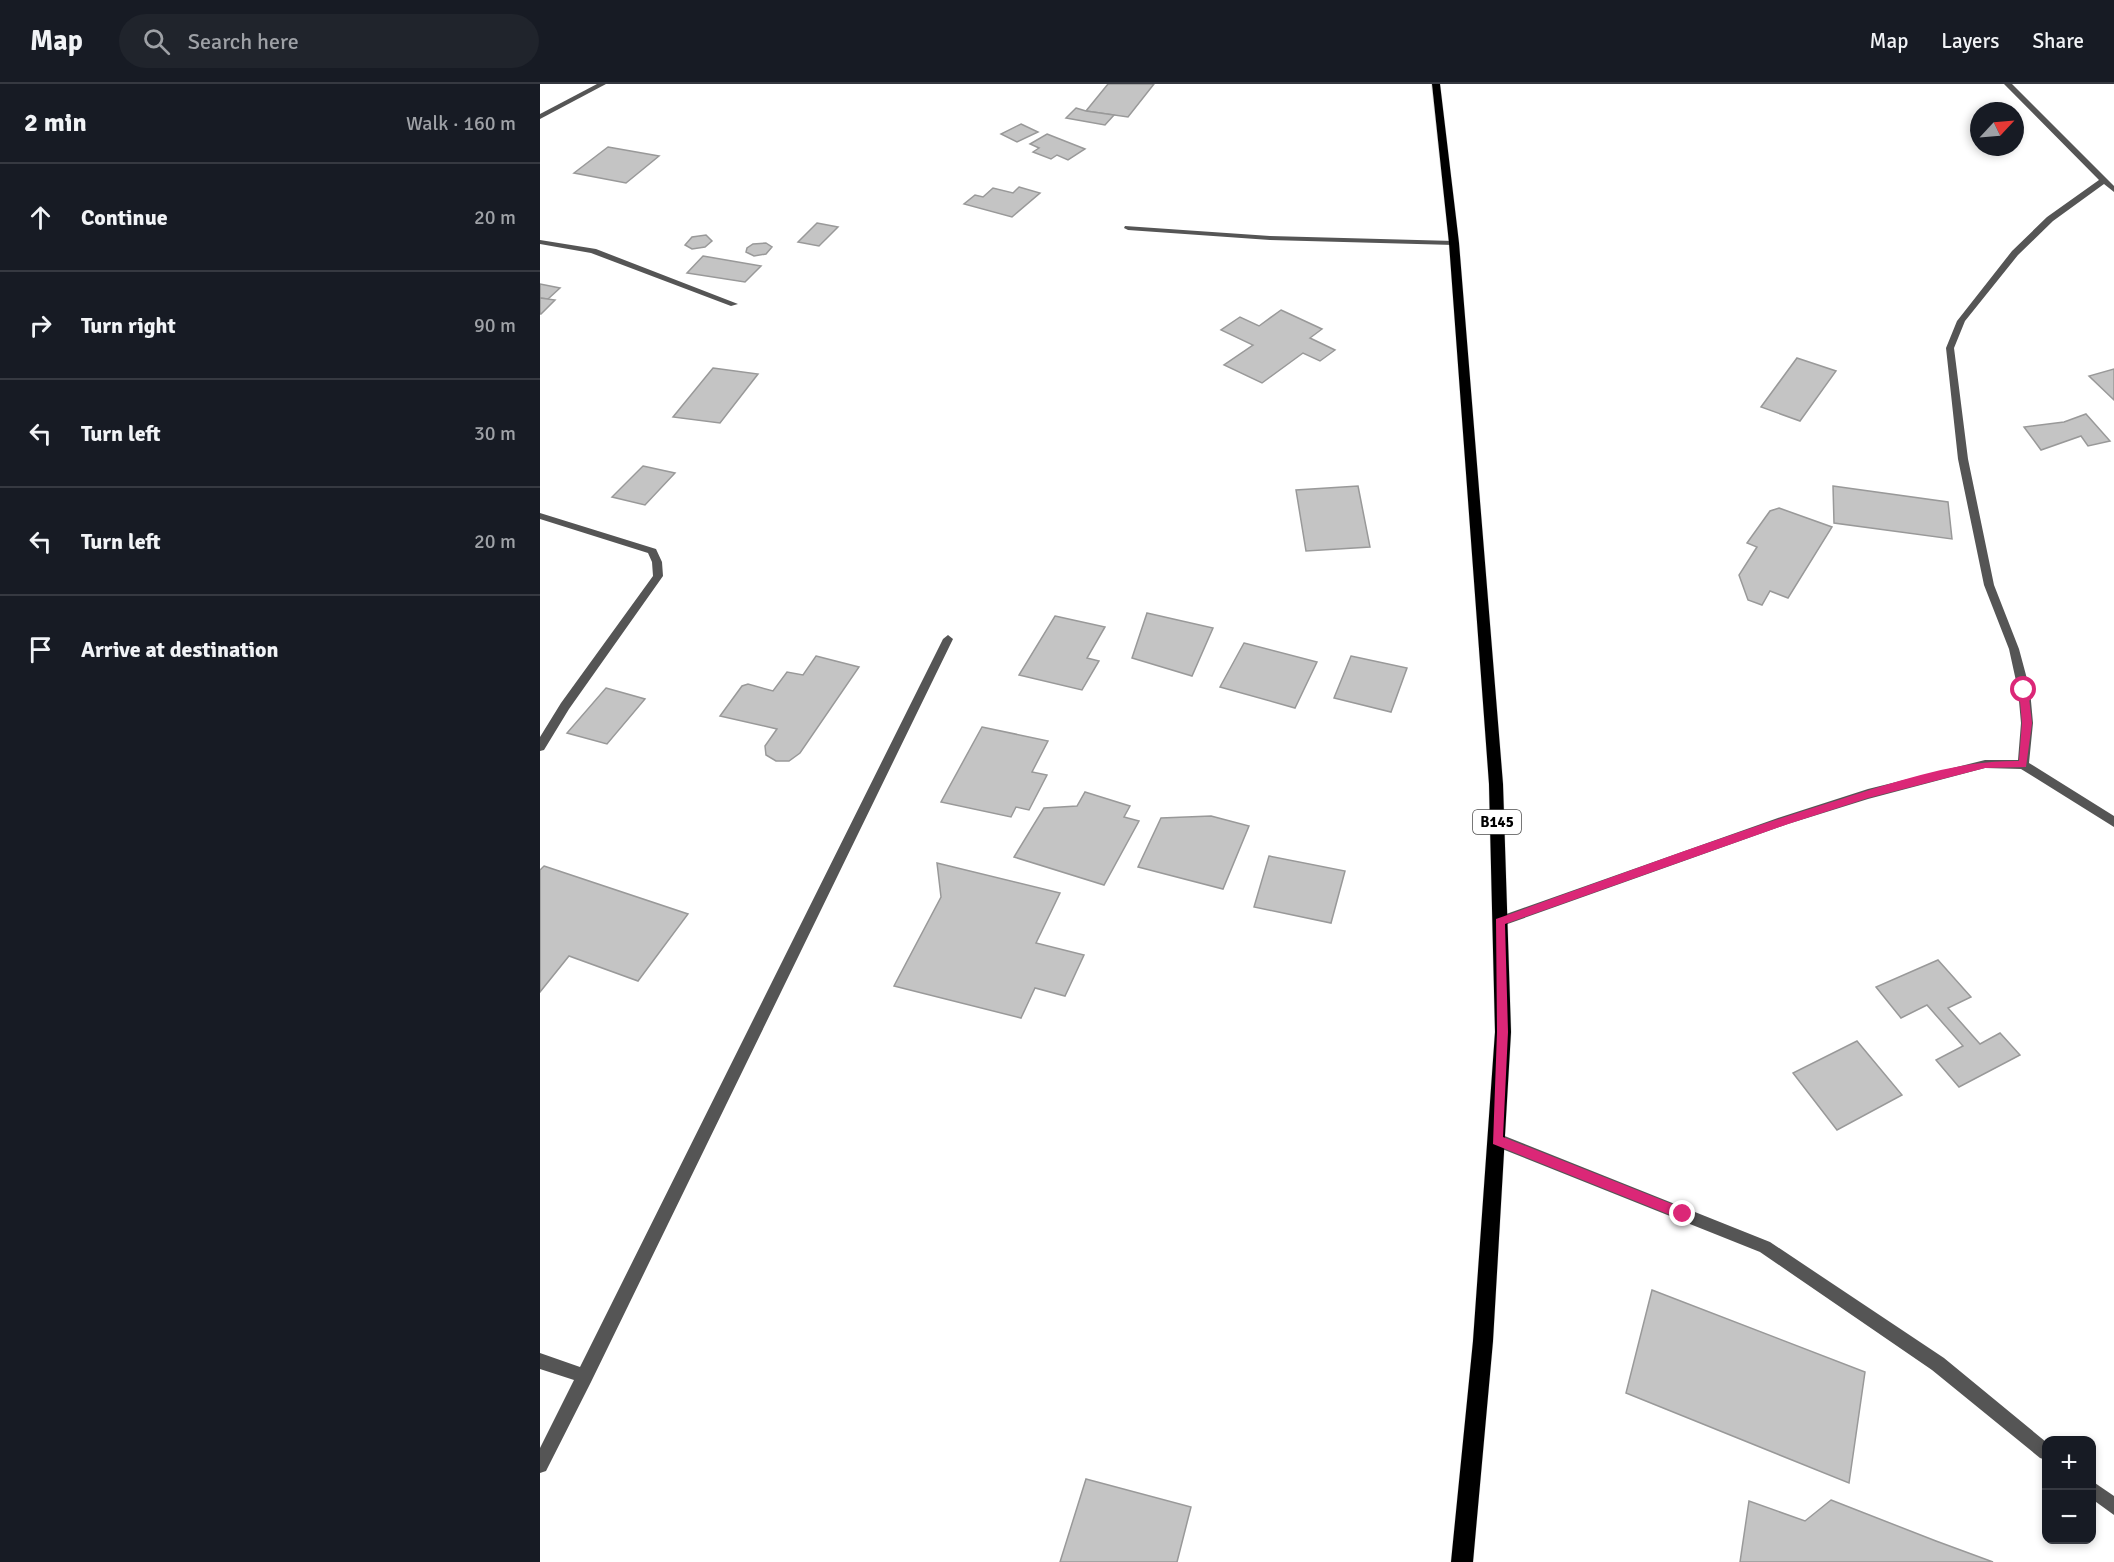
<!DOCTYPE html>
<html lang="en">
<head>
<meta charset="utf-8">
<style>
	:root { --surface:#171b24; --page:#20242c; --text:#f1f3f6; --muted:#9ea1a6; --line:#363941 }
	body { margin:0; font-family:Signika,sans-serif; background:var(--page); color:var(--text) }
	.controls { position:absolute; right:18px; bottom:18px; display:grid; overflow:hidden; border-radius:12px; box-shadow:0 3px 9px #0003 }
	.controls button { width:54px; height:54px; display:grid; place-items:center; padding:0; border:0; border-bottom:2px solid var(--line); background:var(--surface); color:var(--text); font:30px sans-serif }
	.compass { position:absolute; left:1430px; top:18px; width:54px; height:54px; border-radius:50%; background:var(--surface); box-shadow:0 3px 9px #0003; rotate:64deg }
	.stop { position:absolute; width:18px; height:18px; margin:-14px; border:4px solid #db2777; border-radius:50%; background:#fff }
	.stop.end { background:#db2777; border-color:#fff; box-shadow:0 2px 6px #0008 }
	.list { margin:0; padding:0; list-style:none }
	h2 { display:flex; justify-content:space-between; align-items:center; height:78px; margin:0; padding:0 24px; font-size:26px }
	h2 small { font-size:20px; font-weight:400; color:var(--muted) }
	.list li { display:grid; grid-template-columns:39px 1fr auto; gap:18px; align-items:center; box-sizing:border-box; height:108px; padding:0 24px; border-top:2px solid var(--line) }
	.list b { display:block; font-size:22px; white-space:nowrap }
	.list em { font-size:20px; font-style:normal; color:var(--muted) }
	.icon { flex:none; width:33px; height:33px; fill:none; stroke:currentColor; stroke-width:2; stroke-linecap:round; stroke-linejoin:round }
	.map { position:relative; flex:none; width:1574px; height:1478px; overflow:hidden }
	header { display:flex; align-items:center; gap:36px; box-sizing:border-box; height:84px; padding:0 30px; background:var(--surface); border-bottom:2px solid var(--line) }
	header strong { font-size:28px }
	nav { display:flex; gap:33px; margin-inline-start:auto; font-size:21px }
	.search { width:420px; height:54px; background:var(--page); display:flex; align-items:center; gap:15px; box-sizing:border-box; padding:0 21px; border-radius:33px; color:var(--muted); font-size:22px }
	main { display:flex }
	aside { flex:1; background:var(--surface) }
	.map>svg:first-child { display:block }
	.building { fill:#c4c4c4; stroke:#999; stroke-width:1.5 }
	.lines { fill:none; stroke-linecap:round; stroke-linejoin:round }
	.primary-casing { stroke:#dbdbdb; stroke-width:1 }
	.minor { fill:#555; fill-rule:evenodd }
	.primary { fill:#000; fill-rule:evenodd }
	.route { fill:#db2777 }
	.labels { text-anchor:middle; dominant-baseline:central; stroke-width:6; stroke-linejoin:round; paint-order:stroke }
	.shield { fill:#fff; stroke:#4c4c4c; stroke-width:1.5 }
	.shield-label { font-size:15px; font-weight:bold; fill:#000 }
</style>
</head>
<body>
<header>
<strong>Map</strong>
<div class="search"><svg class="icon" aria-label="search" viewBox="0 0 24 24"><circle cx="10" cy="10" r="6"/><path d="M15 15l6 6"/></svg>Search here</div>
<nav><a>Map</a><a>Layers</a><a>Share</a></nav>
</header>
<main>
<aside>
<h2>2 min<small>Walk · 160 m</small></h2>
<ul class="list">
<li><svg class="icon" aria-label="ahead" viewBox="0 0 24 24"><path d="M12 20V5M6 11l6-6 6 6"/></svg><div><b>Continue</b></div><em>20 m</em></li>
<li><svg class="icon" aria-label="right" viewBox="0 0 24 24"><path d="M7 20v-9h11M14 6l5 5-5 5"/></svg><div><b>Turn right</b></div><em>90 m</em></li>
<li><svg class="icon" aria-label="left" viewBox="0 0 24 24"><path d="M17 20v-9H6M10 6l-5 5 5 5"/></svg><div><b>Turn left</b></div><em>30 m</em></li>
<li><svg class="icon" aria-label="left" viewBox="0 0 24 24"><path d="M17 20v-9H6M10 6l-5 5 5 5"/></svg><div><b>Turn left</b></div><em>20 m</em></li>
<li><svg class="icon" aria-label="arrive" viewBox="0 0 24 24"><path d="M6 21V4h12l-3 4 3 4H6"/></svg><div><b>Arrive at destination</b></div></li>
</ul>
</aside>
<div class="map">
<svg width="1574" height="1478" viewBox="0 0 1574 1478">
	<rect width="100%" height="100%" fill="#fff"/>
	<g class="building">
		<polygon points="568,0 614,0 588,33 546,27"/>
		<polygon points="536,24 546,27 574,31 565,41 526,34"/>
		<polygon points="481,40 498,48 477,58 461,50"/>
		<polygon points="507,50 545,65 528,76 517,71 511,75 493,68 499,64 490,60"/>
		<polygon points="68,63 119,72 86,99 34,89"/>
		<polygon points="479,103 500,109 472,133 424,120 435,111 443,113 453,104 473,109"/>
		<polygon points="277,139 298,143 279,162 258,158"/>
		<polygon points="166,151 172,157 165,163 152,165 145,161 152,153"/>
		<polygon points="226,159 232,163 226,170 214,172 206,168 207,164 213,160"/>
		<polygon points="163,172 221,182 205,198 147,189"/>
		<polygon points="0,200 20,204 8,215 0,214"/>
		<polygon points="0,214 15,216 1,230 0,230"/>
		<polygon points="741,226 782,245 770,254 795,266 780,277 763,269 722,299 684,281 713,261 681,246 700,233 719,242"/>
		<polygon points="1257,274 1296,287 1260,337 1221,323"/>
		<polygon points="173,284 218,290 180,339 133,333"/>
		<polygon points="1574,285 1574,316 1549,292"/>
		<polygon points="1546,330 1570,357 1548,362 1541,352 1501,366 1484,343 1524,338"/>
		<polygon points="103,382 135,389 105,421 72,413"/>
		<polygon points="818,402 830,463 766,467 756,406"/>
		<polygon points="1293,402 1408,418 1412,455 1294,439"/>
		<polygon points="1239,424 1292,443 1248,514 1230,507 1222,521 1208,516 1199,491 1217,463 1207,459 1230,427"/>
		<polygon points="607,529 673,544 652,592 592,574"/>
		<polygon points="515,532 565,543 547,574 559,577 542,606 479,591"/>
		<polygon points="704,559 777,578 755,624 680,603"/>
		<polygon points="276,572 319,583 260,669 249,677 236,677 226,671 225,662 237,645 180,632 202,602 208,600 233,607 247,588 263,591"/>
		<polygon points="811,572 867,584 851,628 794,614"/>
		<polygon points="66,604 105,615 67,660 27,649"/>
		<polygon points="442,643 508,657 492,688 507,691 489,726 476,723 471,733 401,718"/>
		<polygon points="545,708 590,722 584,733 599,737 564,801 474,773 504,724 537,722"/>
		<polygon points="671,732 709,742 683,805 598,783 621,734"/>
		<polygon points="729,772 805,787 791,839 714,823"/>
		<polygon points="397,779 520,809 496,859 544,871 525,912 495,904 481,934 354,902 401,813"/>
		<polygon points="4,782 148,830 98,897 29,872 0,908 0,786"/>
		<polygon points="1398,876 1431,913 1408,924 1440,960 1460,949 1480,971 1419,1003 1396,976 1423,962 1387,921 1361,934 1336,903"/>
		<polygon points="1317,957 1362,1011 1297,1046 1253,989"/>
		<polygon points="1112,1206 1325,1288 1309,1399 1086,1309"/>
		<polygon points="546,1395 651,1423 637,1478 520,1478"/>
		<polygon points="1291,1416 1396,1457 1453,1478 1200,1478 1209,1417 1265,1437"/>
	</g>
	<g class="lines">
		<defs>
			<polygon id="primary" points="892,0 900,0 919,159 963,700 971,948 953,1257 933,1478 911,1478 933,1257 955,948 949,700 909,159"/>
		</defs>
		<use href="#primary" class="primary-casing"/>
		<g class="minor">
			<polygon points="57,0 66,0 0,35 0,30"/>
			<polygon points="1464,0 1472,0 1574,102 1574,108 1564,100 1513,137 1478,171 1425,237 1414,264 1428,375 1454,501 1479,565 1490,606 1493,639 1489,679 1574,732 1574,743 1481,685 1445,684 1328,715 1248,740 959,843 955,842 953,838 955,834 1241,733 1328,705 1445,676 1478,676 1481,639 1478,606 1469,565 1444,501 1418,375 1406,264 1417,237 1472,167 1507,133 1559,96"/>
			<polygon points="585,142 730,152 914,157 918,159 914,161 730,156 588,146 584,144"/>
			<polygon points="0,156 56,165 198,220 191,222 51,169 0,160"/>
			<polygon points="0,429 116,465 122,478 123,492 29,625 4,666 0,667 0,653 21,619 113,492 112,478 108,469 0,435"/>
			<polygon points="408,551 413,555 51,1298 6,1387 0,1389 0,1364 34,1296 0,1285 0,1269 40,1283 403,555"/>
			<polygon points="957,1049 1230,1158 1404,1274 1506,1358 1506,1376 1500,1374 1392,1286 1220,1168 952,1061 950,1056 952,1051"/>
			<polygon points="1552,1397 1574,1412 1574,1431 1552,1415"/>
		</g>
		<use href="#primary" class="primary"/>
	</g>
	<path class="route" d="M1484,603l4,3 4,33 -6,44 -41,1 -117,30 -80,26 -283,100 3,108 -5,105 184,73v9l-4,1 -190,-76 4,-112 -1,-113c112,-40 223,-82 336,-117 60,-19 124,-42 187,-41l3,-38 -3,-33z"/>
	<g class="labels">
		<rect class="shield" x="933" y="726" width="48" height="24" rx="4.5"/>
		<g class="shield-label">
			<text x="957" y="738">B145</text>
		</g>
	</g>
</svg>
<div class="controls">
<button>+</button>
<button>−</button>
</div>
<svg class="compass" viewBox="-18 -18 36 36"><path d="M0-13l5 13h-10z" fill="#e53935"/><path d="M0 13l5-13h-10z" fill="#9ea1a6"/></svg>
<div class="stop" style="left:1484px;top:606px"></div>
<div class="stop end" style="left:1143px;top:1130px"></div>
</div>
</main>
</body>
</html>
